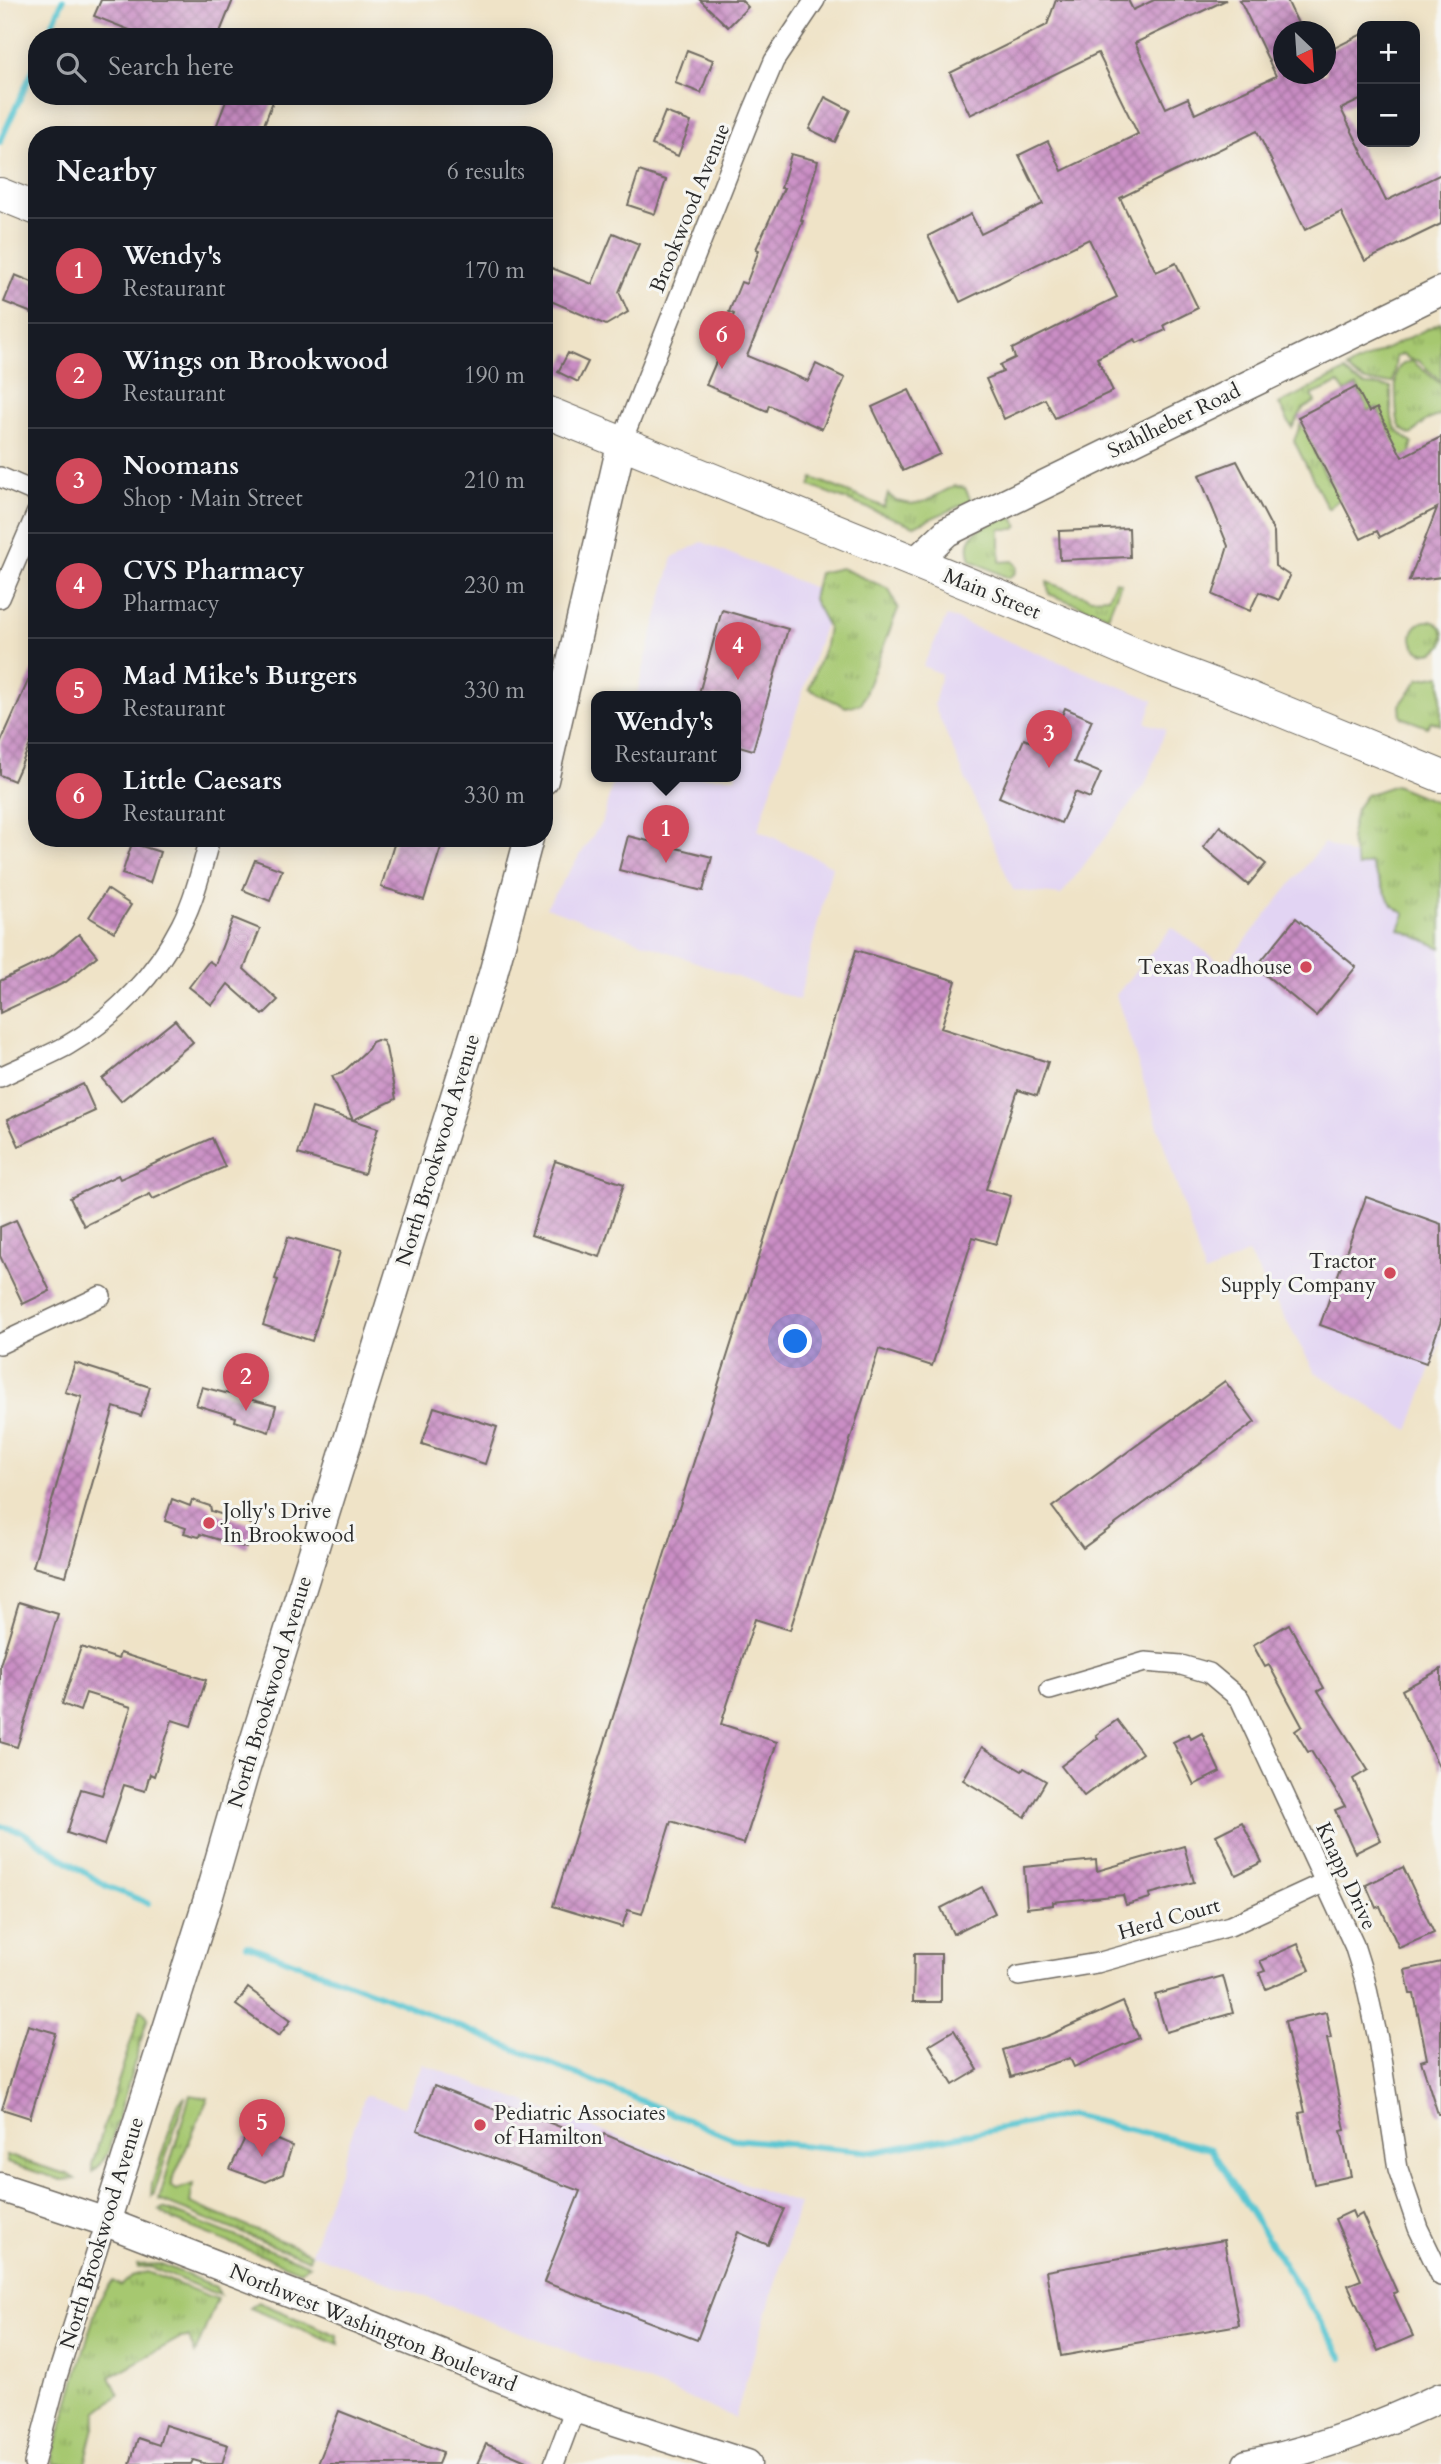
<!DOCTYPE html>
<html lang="en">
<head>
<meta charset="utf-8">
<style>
	:root { --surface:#171b24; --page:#242831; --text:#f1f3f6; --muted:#9ea1a6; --line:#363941; --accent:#d1495b }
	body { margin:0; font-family:Cardo,serif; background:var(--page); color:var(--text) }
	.controls { position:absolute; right:21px; top:21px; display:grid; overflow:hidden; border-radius:14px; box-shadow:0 4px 18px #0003 }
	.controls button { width:63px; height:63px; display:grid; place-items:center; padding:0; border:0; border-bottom:2px solid var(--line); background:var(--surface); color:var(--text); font:35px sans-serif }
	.compass { position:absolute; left:1273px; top:21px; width:63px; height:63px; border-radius:50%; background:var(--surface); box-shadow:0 4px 18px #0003; rotate:155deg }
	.you { position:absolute; left:796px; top:1342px; width:24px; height:24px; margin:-18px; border:5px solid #fff; border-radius:50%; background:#1a73e8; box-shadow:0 0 0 10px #1a73e833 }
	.badge { display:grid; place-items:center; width:46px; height:46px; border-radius:50%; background:var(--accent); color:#fff; font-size:23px; font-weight:700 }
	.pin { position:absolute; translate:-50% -58px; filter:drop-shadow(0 2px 4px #0008) }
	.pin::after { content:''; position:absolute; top:37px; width:24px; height:21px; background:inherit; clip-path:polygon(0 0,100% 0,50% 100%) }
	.popup { position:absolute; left:591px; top:691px; width:150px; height:91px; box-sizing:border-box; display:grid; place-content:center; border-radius:14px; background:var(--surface); filter:drop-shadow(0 2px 5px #0005); font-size:23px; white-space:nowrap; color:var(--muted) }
	.popup b { font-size:26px; color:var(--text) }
	.popup::after { content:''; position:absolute; left:50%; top:100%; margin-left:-14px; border:14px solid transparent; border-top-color:var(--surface) }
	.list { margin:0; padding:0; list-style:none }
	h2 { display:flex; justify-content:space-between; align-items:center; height:91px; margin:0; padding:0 28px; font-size:30px }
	h2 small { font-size:23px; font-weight:400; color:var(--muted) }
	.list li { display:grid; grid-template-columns:46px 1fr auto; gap:21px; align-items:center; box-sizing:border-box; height:105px; padding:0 28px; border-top:2px solid var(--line) }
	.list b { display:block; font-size:26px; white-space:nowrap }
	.list p { margin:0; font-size:23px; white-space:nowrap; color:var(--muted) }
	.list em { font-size:23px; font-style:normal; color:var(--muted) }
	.icon { flex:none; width:38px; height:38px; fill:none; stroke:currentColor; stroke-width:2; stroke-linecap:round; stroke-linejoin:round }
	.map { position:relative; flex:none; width:1441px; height:2464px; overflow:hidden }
	.search { position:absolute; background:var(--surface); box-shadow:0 4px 18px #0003; left:28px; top:28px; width:525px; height:77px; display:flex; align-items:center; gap:18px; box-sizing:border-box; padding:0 24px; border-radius:28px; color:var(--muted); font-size:26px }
	.panel { position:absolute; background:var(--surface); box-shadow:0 4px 18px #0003; left:28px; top:126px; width:525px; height:721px; border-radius:28px }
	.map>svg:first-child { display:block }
	.built { fill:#e2d4f3 }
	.grass { fill:url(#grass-tufts); stroke:#687a4e; stroke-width:2 }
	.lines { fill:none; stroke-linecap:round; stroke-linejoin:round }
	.stream { stroke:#5ac6d2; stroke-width:6 }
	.building { fill:url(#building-cross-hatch) }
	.street-casing { stroke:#706b62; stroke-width:22 }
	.secondary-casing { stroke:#706b62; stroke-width:31 }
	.primary-casing { stroke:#706b62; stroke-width:34 }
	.street { stroke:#fff; stroke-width:19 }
	.secondary { stroke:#fff; stroke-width:28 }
	.primary { stroke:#fff; stroke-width:32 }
	.poi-dot { fill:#d1495b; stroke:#f6f6f2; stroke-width:2.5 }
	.labels { text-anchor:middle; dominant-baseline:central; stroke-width:6; stroke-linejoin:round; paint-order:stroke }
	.street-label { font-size:21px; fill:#2b2b2b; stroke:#f6f6f2 }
	.poi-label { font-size:21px; fill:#2b2b2b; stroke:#f6f6f2; text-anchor:end }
</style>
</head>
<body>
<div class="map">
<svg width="1441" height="2464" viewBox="0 0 1441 2464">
	<defs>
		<pattern id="grass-tufts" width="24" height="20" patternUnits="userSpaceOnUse" patternTransform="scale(1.75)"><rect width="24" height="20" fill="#a6c870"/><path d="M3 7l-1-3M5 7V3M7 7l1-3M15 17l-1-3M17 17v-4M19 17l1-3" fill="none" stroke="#87a35c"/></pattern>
		<pattern id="building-cross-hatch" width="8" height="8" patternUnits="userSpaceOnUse" patternTransform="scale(1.75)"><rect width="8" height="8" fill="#ca8ec5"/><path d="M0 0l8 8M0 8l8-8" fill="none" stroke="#a474a0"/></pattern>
	</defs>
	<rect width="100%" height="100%" fill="#f6f6f2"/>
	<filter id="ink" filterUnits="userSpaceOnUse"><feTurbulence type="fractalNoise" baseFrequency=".0143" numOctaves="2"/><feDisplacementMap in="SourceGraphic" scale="14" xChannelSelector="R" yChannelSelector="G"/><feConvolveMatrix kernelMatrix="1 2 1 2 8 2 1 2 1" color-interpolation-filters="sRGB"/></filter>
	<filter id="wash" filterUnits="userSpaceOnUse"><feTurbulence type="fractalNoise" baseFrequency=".00686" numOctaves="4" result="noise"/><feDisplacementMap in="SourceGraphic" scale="28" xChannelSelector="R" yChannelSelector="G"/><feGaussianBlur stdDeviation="1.57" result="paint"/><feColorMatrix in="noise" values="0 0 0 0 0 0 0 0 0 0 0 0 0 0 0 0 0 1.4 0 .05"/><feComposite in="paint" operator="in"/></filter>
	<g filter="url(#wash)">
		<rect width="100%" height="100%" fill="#efe3c7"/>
		<g class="built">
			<polygon points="702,542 834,596 758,830 832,866 799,1000 546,907 603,820 614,777 736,777 736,697 636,697 673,557"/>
			<polygon points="947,616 1153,700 1146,723 1166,729 1145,785 1061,895 1013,890 934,705 941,674 923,666"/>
			<polygon points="1324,843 1441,894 1441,1340 1409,1431 1315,1372 1248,1253 1205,1274 1116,995 1172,927 1225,966"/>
			<polygon points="422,2064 799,2204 735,2418 676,2393 311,2253 365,2095 404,2107"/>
		</g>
		<g class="grass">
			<path d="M1441,322v60l-22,-21 -10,-2 -6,-5 -7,3 -3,25c-20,2 -33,1 -46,-14z"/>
			<path d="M1412,361l29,23v31l-16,6 -14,14c-5,-3 -10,-5 -12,-11 -3,-6 -5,-50 -1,-55 3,-5 9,-7 14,-8z"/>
			<path d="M1345,371l9,9 12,5 25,2c1,27 -5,40 21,55l-1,11 -14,18 -6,-34 -14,-29 -9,3 -11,-25 -12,6 -6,-9 -27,12 3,7 -12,7 -11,19 -13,-24z"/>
			<polygon points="1304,416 1320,449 1314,452 1327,478 1332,477 1342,497 1328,509 1294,441"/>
			<polygon points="813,478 884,507 888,494 896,501 912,504 926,501 954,486 965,488 971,501 914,526 810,486"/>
			<path d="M1007,517l6,1 5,8 -3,3h-15v33l13,-1 4,6 -2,6 -7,5 -37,-18c-10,-30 14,-33 36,-43z"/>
			<polygon points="841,568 889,589 898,609 861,704 846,707 809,689 825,645 828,627 813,599 819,573"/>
			<polygon points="1115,581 1121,583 1108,616 1049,594 1047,582 1091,598 1108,597"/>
			<circle cx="1428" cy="637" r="16"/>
			<polygon points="1441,675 1441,725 1431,721 1427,727 1401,717 1400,705 1419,679"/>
			<polygon points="1395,785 1441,804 1441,948 1399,929 1405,914 1392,905 1370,863 1358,867 1350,839 1356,809 1366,795"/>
			<polygon points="141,2009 148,2017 108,2152 101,2164 92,2172 92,2165"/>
			<polygon points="190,2095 208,2098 170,2186 176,2190 193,2184 190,2203 311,2253 309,2260 159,2200"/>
			<polygon points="185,2097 154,2194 151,2196 152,2184 178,2104"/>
			<polygon points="6,2155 69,2175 75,2179 62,2180 7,2163"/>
			<polygon points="163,2208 309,2265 300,2271 173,2220 159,2210"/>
			<polygon points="161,2264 216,2287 219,2295 150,2267 138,2268 137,2265"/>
			<polygon points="147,2272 217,2299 195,2354 189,2337 180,2338 110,2377 119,2395 98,2411 85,2464 54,2464 52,2460 98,2302 113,2281 121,2286 132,2276"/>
			<polygon points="258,2302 337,2335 339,2344 249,2308"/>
		</g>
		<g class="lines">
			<g class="stream">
				<polyline points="47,37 63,0"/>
				<polyline points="0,142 37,61"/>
				<polyline points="0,1826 21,1831 106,1886 148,1903"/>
				<polyline points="247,1945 390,1998 734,2139 874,2152 1071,2115 1211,2149 1343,2358"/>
			</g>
		</g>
		<g id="blocks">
			<g class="building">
				<polygon points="101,0 233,0 218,37 147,37 94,16"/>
				<polygon points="700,0 741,0 748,7 728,27"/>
				<polygon points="1056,0 1128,0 1133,10 1154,0 1226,0 1135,43 1166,108 1188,98 1195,114 1276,76 1240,0 1287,0 1302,32 1284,32 1284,74 1326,74 1326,52 1362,34 1362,99 1341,109 1386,201 1441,174 1441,224 1365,261 1341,212 1305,230 1257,131 1120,198 1156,272 1176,263 1198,308 1164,325 1166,330 1137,343 1135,339 1097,358 1113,391 1055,418 1045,399 1004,419 986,379 1003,372 1000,365 1015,358 1012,349 1117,297 1089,239 960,302 928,236 971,214 981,234 1043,204 1019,155 1048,141 1062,171 1138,134 1098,53 970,115 950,73 1047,25"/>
				<polygon points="687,50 713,60 701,93 675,83"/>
				<polygon points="228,96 275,96 260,135 213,135"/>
				<polygon points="825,97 850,110 835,142 809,129"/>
				<polygon points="665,112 691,122 678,156 652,145"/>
				<polygon points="791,154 818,161 801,220 803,221 747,356 808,381 816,364 845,378 822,429 769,405 767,411 706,385 732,325 730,324 734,314 729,312 741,282 746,284 759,250 756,249 784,188 781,188"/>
				<polygon points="639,171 666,180 655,214 628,205"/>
				<polygon points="613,233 639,244 619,292 628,312 606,325 544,298 544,265 592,284"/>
				<polygon points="15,275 37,284 37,315 4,302"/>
				<polygon points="568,353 588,362 578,382 558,372"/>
				<polygon points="1356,387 1369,412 1377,408 1402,457 1441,437 1441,577 1409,581 1437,508 1380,537 1377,531 1361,539 1298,417"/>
				<polygon points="909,390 940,454 903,471 872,407"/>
				<polygon points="1237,461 1274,532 1275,566 1290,576 1279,600 1259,592 1250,611 1213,595 1228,546 1199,475"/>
				<polygon points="1129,528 1130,557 1060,560 1059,531"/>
				<polygon points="722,610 788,629 753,750 736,745 736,697 698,697"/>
				<polygon points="37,661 37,729 14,781 0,775 0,744"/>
				<polygon points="1065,708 1092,720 1074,762 1101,773 1090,798 1075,792 1061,823 999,797 1024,739 1048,749"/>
				<polygon points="1220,826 1266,864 1248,885 1203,847"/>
				<polygon points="628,836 712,857 703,891 619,870"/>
				<polygon points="396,838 444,838 424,900 381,887"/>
				<polygon points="132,843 160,852 150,883 122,874"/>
				<polygon points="255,860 282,870 270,901 243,890"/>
				<polygon points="107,889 131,905 114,932 89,917"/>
				<polygon points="233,918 260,929 244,969 278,1000 263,1015 228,984 212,1005 189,987 209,961 215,965"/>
				<polygon points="1296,918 1356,967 1316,1016 1256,967"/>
				<polygon points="79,934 97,956 66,982 0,1013 0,981 52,956"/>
				<polygon points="856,950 956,981 941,1028 1048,1062 1037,1096 1018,1090 986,1189 1011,1196 996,1244 973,1237 932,1366 879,1349 790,1630 755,1619 721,1724 777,1742 744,1844 671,1821 642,1914 628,1910 622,1927 553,1906"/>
				<polygon points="175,1020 193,1042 121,1101 102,1079"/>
				<polygon points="377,1040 383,1041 386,1048 396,1099 353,1120 378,1128 364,1174 298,1154 312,1108 353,1120 332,1076 342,1073 368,1049 372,1042"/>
				<polygon points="83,1084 95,1111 19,1146 7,1120"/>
				<polygon points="212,1138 225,1167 153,1199 150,1194 84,1226 70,1198 118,1175 120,1179"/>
				<polygon points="555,1161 624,1184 600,1257 531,1235"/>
				<polygon points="1366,1197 1441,1224 1441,1321 1426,1363 1320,1325"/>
				<polygon points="16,1220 50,1291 23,1304 0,1256 0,1227"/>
				<polygon points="288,1237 340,1252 312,1341 263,1325 278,1280 275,1279"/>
				<polygon points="75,1363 150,1387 141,1416 114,1407 66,1576 33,1567 82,1397 65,1392"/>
				<polygon points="1225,1381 1255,1422 1083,1548 1052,1507"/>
				<polygon points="202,1387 276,1406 269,1432 235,1421 236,1417 196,1405"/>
				<polygon points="434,1407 497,1427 485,1464 422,1444"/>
				<polygon points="172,1499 190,1506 192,1500 210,1506 211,1511 254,1525 246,1548 200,1534 199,1537 184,1533 186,1528 165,1521"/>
				<polygon points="19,1602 58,1614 17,1747 0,1742 0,1665"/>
				<polygon points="1289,1624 1324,1688 1318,1691 1368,1770 1353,1779 1381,1840 1355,1853 1335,1810 1345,1806 1311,1751 1308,1752 1295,1731 1302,1726 1269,1665 1265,1667 1253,1645"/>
				<polygon points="81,1647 118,1659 120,1653 206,1680 191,1726 172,1720 154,1776 150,1774 145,1791 124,1785 104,1845 67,1833 81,1789 102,1795 131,1707 86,1693 80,1711 62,1704"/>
				<polygon points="1441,1669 1441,1771 1402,1690"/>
				<polygon points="1117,1720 1142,1753 1084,1796 1061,1766 1098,1738 1096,1735"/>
				<polygon points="1202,1733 1220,1772 1194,1785 1173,1742 1189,1734 1191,1739"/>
				<polygon points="982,1747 1022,1771 1024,1768 1046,1781 1025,1817 963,1780"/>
				<polygon points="1242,1822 1262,1862 1236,1875 1216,1835"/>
				<polygon points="1184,1846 1194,1882 1149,1894 1150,1898 1126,1905 1123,1895 1053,1902 1053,1905 1027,1908 1024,1867 1096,1860 1097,1871"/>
				<polygon points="1403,1867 1434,1933 1399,1948 1380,1906 1376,1908 1366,1885"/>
				<polygon points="982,1887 995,1913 953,1934 941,1908"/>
				<polygon points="1298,1944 1310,1970 1266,1989 1259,1973 1265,1971 1260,1961"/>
				<polygon points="914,1954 941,1954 941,2002 913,2002"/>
				<polygon points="1441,1962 1441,2114 1438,2114 1421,2061 1427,2059 1414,1994 1410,1994 1405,1970"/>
				<polygon points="1223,1976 1233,2013 1166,2032 1155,1995"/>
				<polygon points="248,1988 291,2020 279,2036 236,2005"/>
				<polygon points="1123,2002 1139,2038 1074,2067 1070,2058 1011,2077 1003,2050 1047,2036"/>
				<polygon points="1326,2012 1331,2038 1327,2038 1345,2130 1341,2131 1351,2176 1314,2184 1299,2113 1305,2112 1285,2021"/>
				<polygon points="28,2025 56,2033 30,2118 2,2109"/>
				<polygon points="954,2030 978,2070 953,2085 929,2045"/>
				<polygon points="434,2086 501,2112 504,2105 601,2143 604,2134 784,2209 768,2245 738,2232 697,2340 544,2282 580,2191 417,2130"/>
				<polygon points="262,2133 292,2146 283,2174 266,2182 230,2169 245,2138"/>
				<polygon points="1352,2211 1355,2218 1362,2214 1397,2292 1393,2293 1413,2336 1378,2351 1348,2285 1361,2280 1335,2219"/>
				<polygon points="1224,2240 1239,2325 1061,2356 1046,2271"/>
				<polygon points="339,2411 443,2452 438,2464 318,2464"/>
				<polygon points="165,2425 228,2445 222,2464 207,2464 193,2460 191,2464 130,2464 138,2438 159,2445"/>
				<polygon points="486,2444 533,2464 477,2464"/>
			</g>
		</g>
	</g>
	<g filter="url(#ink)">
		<use href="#blocks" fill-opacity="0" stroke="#706b62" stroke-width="2"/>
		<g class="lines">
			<defs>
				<g id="street">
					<polyline points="622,441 752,113 774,61 815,0"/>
					<polyline points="0,477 37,493"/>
					<polyline points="0,598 37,512"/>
					<path d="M0,1077c22,-11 47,-20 68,-32 48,-28 88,-71 113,-120 14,-27 21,-58 29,-87"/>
					<polyline points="0,1344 101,1296"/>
					<polyline points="1050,1690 1145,1662 1181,1665 1209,1673 1240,1699 1354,1945 1365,1980 1378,2039 1398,2169 1418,2228 1441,2276"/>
					<polyline points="1019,1976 1097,1963 1230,1926 1323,1883"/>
					<polyline points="34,2464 57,2377 106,2222"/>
					<polyline points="554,2464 575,2408"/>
				</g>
				<g id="secondary">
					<polyline points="915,562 947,532 1441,291"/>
					<polyline points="544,780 622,441"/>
					<polyline points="0,2187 106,2222 359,2320 575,2408 747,2464"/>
					<polyline points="106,2222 208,1899 245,1771 493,974 529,838"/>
					<path d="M1247,2464c67,-13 132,-38 194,-67"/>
				</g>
				<g id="primary">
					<polyline points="0,194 37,209"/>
					<polyline points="544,411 1033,610 1154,662 1250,698 1441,776"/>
				</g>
			</defs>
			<use href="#street" class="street-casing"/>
			<use href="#secondary" class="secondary-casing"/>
			<use href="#primary" class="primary-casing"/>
			<use href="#street" class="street"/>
			<use href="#secondary" class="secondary"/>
			<use href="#primary" class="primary"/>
		</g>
	</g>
	<g class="poi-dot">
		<circle cx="1306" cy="967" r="7"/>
		<circle cx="1390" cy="1273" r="7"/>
		<circle cx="209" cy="1523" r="7"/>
		<circle cx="480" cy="2125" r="7"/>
	</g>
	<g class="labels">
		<g class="street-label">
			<text transform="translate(690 208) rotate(-68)">Brookwood Avenue</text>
			<text transform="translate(1174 421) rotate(-26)">Stahlheber Road</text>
			<text transform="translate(992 594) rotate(22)">Main Street</text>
			<text transform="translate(438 1150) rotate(-73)">North Brookwood Avenue</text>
			<text transform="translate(270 1692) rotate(-73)">North Brookwood Avenue</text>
			<text transform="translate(1346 1876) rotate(65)">Knapp Drive</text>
			<text transform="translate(1169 1919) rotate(-16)">Herd Court</text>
			<text transform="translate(102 2233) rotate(-73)">North Brookwood Avenue</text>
			<text transform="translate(373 2328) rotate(22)">Northwest Washington Boulevard</text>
		</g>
		<g class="poi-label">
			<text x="1292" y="967">Texas Roadhouse</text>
			<text x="1376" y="1261">Tractor<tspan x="1376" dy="24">Supply Company</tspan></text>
			<text x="223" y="1511" text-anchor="start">Jolly's Drive<tspan x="223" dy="24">In Brookwood</tspan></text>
			<text x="494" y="2113" text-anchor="start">Pediatric Associates<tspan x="494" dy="24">of Hamilton</tspan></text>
		</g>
	</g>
</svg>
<div class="controls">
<button>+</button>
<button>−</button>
</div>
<svg class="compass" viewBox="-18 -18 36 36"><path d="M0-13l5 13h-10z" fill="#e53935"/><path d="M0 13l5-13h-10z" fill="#9ea1a6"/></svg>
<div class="you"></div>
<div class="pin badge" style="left:666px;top:863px">1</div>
<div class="popup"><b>Wendy's</b>Restaurant</div>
<div class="pin badge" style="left:246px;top:1411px">2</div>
<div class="pin badge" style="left:1049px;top:768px">3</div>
<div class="pin badge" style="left:738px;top:680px">4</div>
<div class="pin badge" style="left:262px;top:2157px">5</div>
<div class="pin badge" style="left:722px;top:369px">6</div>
<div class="search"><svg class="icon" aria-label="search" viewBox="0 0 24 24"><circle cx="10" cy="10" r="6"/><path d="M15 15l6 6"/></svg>Search here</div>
<section class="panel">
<h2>Nearby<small>6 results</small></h2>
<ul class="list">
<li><span class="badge">1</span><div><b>Wendy's</b><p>Restaurant</p></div><em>170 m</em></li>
<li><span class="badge">2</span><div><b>Wings on Brookwood</b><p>Restaurant</p></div><em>190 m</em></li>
<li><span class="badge">3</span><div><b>Noomans</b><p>Shop · Main Street</p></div><em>210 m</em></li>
<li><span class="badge">4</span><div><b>CVS Pharmacy</b><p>Pharmacy</p></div><em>230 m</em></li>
<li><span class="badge">5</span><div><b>Mad Mike's Burgers</b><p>Restaurant</p></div><em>330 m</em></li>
<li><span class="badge">6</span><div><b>Little Caesars</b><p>Restaurant</p></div><em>330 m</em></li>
</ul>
</section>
</div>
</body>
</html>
